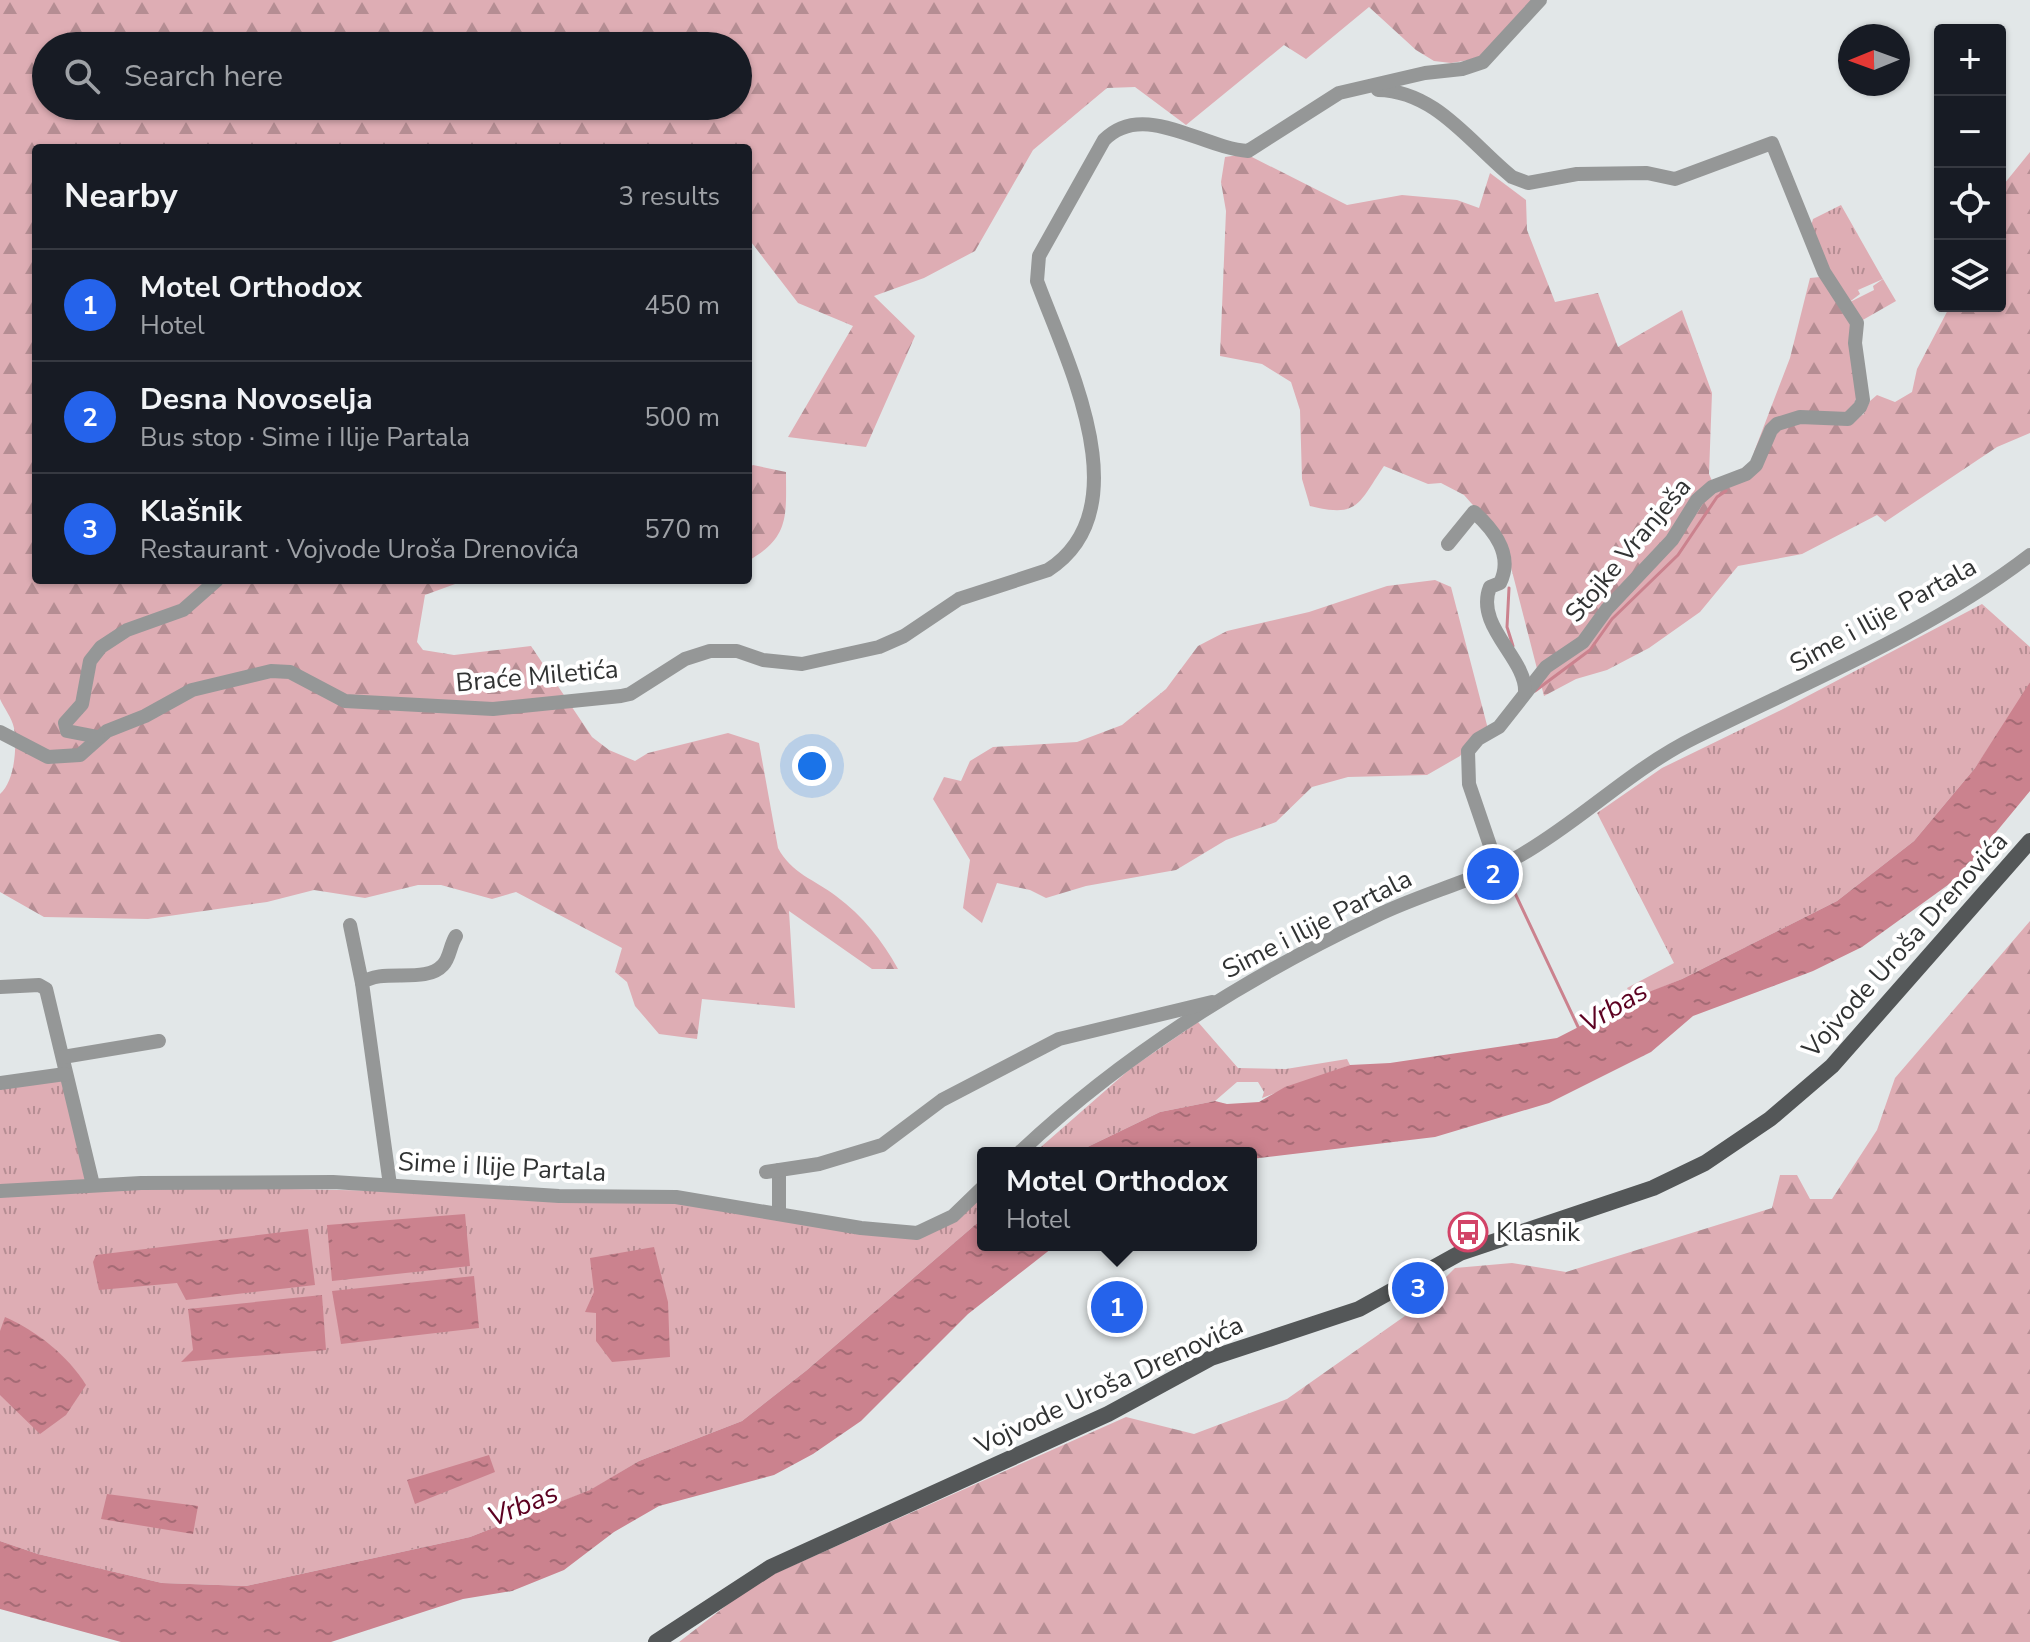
<!DOCTYPE html>
<html lang="en">
<head>
<meta charset="utf-8">
<style>
	:root { --surface:#171b24; --page:#242831; --text:#f1f3f6; --muted:#9ea1a6; --line:#363941; --accent:#2563eb }
	body { margin:0; font-family:"Nunito Sans",sans-serif; background:var(--page); color:var(--text) }
	.controls { position:absolute; right:24px; top:24px; display:grid; overflow:hidden; border-radius:8px; box-shadow:0 2px 6px #0004 }
	.controls button { width:72px; height:72px; display:grid; place-items:center; padding:0; border:0; border-bottom:2px solid var(--line); background:var(--surface); color:var(--text); font:40px sans-serif }
	.compass { position:absolute; left:1838px; top:24px; width:72px; height:72px; border-radius:50%; background:var(--surface); box-shadow:0 2px 6px #0004; rotate:269deg }
	.you { position:absolute; left:812px; top:766px; width:28px; height:28px; margin:-20px; border:6px solid #fff; border-radius:50%; background:#1a73e8; box-shadow:0 0 0 12px #1a73e833 }
	.badge { display:grid; place-items:center; width:52px; height:52px; border-radius:50%; background:var(--accent); color:#fff; font-size:26px; font-weight:700 }
	.pin { position:absolute; translate:-50% -50%; border:4px solid #fff; box-shadow:0 2px 8px #0006 }
	.popup { position:absolute; left:977px; top:1147px; width:280px; height:104px; box-sizing:border-box; display:grid; place-content:center; border-radius:8px; background:var(--surface); filter:drop-shadow(0 2px 6px #0005); font-size:26px; white-space:nowrap; color:var(--muted) }
	.popup b { font-size:30px; color:var(--text) }
	.popup::after { content:''; position:absolute; left:50%; top:100%; margin-left:-16px; border:16px solid transparent; border-top-color:var(--surface) }
	.list { margin:0; padding:0; list-style:none }
	h2 { display:flex; justify-content:space-between; align-items:center; height:104px; margin:0; padding:0 32px; font-size:34px }
	h2 small { font-size:26px; font-weight:400; color:var(--muted) }
	.list li { display:grid; grid-template-columns:52px 1fr auto; gap:24px; align-items:center; box-sizing:border-box; height:112px; padding:0 32px; border-top:2px solid var(--line) }
	.list b { display:block; font-size:30px; white-space:nowrap }
	.list p { margin:0; font-size:26px; white-space:nowrap; color:var(--muted) }
	.list em { font-size:26px; font-style:normal; color:var(--muted) }
	.icon { flex:none; width:44px; height:44px; fill:none; stroke:currentColor; stroke-width:2; stroke-linecap:round; stroke-linejoin:round }
	.map { position:relative; flex:none; width:2030px; height:1642px; overflow:hidden }
	.search { position:absolute; background:var(--surface); box-shadow:0 2px 6px #0004; left:32px; top:32px; width:720px; height:88px; display:flex; align-items:center; gap:20px; box-sizing:border-box; padding:0 28px; border-radius:44px; color:var(--muted); font-size:30px }
	.panel { position:absolute; background:var(--surface); box-shadow:0 2px 6px #0004; left:32px; top:144px; width:720px; height:440px; border-radius:8px }
	.map>svg:first-child { display:block }
	.grass { fill:url(#grass-tufts) }
	.forest { fill:url(#forest-firs); fill-rule:evenodd }
	.water { fill:url(#water-ripples) }
	.lines { fill:none; stroke-linecap:round; stroke-linejoin:round }
	.stream { stroke:#cb828e; stroke-width:3 }
	.minor { stroke:#959797; stroke-width:14 }
	.major { stroke:#545758; stroke-width:16 }
	.labels { text-anchor:middle; dominant-baseline:central; stroke-width:8; stroke-linejoin:round; paint-order:stroke }
	.street-label { font-size:26px; fill:#313333; stroke:#fff }
	.poi-label { font-size:26px; fill:#313333; stroke:#fff; text-anchor:start }
	.water-label { font-size:28px; font-style:italic; fill:#5c0121; stroke:#fff }
</style>
</head>
<body>
<div class="map">
<svg width="2030" height="1642" viewBox="0 0 2030 1642">
	<defs>
		<pattern id="grass-tufts" width="24" height="20" patternUnits="userSpaceOnUse" patternTransform="scale(2)"><rect width="24" height="20" fill="#deadb4"/><path d="M3 7l-1-3M5 7V3M7 7l1-3M15 17l-1-3M17 17v-4M19 17l1-3" fill="none" stroke="#b58d93"/></pattern>
		<pattern id="forest-firs" width="22" height="20" patternUnits="userSpaceOnUse" patternTransform="scale(2)"><rect width="22" height="20" fill="#deadb4"/><path d="M5 1l3.5 6h-7zM16 11l3.5 6h-7z" fill="#b58d93"/></pattern>
		<pattern id="water-ripples" width="26" height="14" patternUnits="userSpaceOnUse" patternTransform="scale(2)"><rect width="26" height="14" fill="#cb828e"/><path d="M2 4q2-2 4 0t4 0M15 11q2-2 4 0t4 0" fill="none" stroke="#a56b75"/></pattern>
	</defs>
	<rect width="100%" height="100%" fill="#e2e7e8"/>
	<g class="grass">
		<polygon points="1841,205 1883,279 1858,290 1860,294 1848,303 1835,284 1811,226 1813,219"/>
		<polygon points="1982,604 2030,647 2030,682 2019,702 1975,768 1914,841 1837,901 1682,979 1633,999 1627,988 1674,963 1597,813 1662,768 1785,708"/>
		<polygon points="1198,1022 1238,1068 1286,1069 1347,1059 1350,1065 1262,1098 1264,1092 1258,1082 1237,1082 1215,1101 1160,1112 1075,1153 1034,1153 1130,1069"/>
		<polygon points="67,1078 93,1185 676,1197 927,1235 953,1222 983,1197 983,1218 807,1370 742,1421 639,1461 591,1490 470,1537 246,1586 162,1583 38,1554 0,1541 0,1087"/>
	</g>
	<g class="forest">
		<path d="M0,0h1533l-52,58 -30,5 -17,-2 -18,-11 -47,-43 -63,52 -22,-14 -98,80 -51,-38 -28,1 -74,62 -58,101 -51,27 -50,18 41,40 -49,111 -78,-10 65,-111 -55,-23 -50,-65v-90h-712v432h430l-41,15 -8,47 6,8 31,5 77,-9 61,91 17,13 26,11 13,-8 80,-20 31,10 19,105c13,25 37,32 58,48 27,20 46,44 62,73h-26l-83,-58 6,97 -93,-9 -5,40 -38,-5 -24,-28 -8,-24 -12,-10 7,-24 -106,-56 -24,7 -51,-14h-23l-53,13 -51,-8 -47,12 -119,17 -104,-2 -44,-25v-98c15,-13 17,-47 14,-66 -2,-10 -10,-20 -14,-29zM46,46h692v60h-692z"/>
		<path d="M2030,152v281l-33,14 -112,75 -8,-7 -75,39 -64,12 -38,46 -51,36 -42,22 -31,9 -32,17 -40,-156 -40,-45 -23,-12 -13,1 -44,-18c-26,38 -25,52 -74,40l-8,-27 -2,-69 -9,-28 -29,-18 -42,-8 6,-145 -5,-29 4,-25 21,-3 101,51 55,-10 55,5 22,8 11,-35 36,27 1,30 28,72 43,-9 20,54 64,-37 30,83 -3,81 7,16 36,-17 2,-21 36,-94 20,-80 10,-1 31,37 6,81 -4,13 10,7 7,-14 7,-6 18,7 17,-10 5,-23 33,-63h50v-117z"/>
		<polygon points="1883,279 1896,301 1861,321 1848,303 1874,290 1873,286"/>
		<path d="M753,465l33,7c0,44 4,65 -38,89v-93z"/>
		<polygon points="1435,580 1451,587 1488,729 1476,735 1460,756 1427,775 1348,777 1312,787 1276,822 1226,840 1176,870 1086,886 1046,898 1030,890 997,883 982,923 963,908 970,860 933,799 944,777 961,781 970,761 993,747 1077,742 1122,725 1166,689 1198,646 1227,631 1309,612 1387,586"/>
		<polygon points="2030,921 2030,1642 679,1642 758,1581 1126,1417 1194,1434 1287,1399 1412,1311 1455,1268 1512,1263 1566,1272 1772,1208 1780,1175 1797,1175 1810,1199 1832,1199 1877,1130 1895,1078"/>
	</g>
	<g class="water">
		<polygon points="2030,682 2030,791 1959,877 1862,947 1813,971 1693,1016 1651,1052 1549,1103 1435,1137 1251,1159 1251,1153 1075,1153 1160,1112 1215,1101 1227,1104 1259,1102 1285,1087 1350,1065 1390,1063 1557,1038 1641,995 1682,979 1837,901 1914,841 1975,768"/>
		<polygon points="465,1214 470,1266 332,1281 327,1225"/>
		<polygon points="983,1218 983,1245 1056,1245 968,1314 861,1421 813,1454 774,1475 659,1506 614,1532 564,1570 512,1591 463,1599 331,1642 121,1642 0,1609 0,1541 38,1554 162,1583 246,1586 470,1537 590,1490 639,1461 742,1421 807,1370"/>
		<polygon points="308,1229 315,1285 186,1300 177,1283 99,1290 93,1262 96,1255"/>
		<polygon points="654,1247 668,1302 670,1357 612,1362 596,1341 596,1313 585,1312 594,1292 590,1258"/>
		<polygon points="474,1276 479,1328 341,1344 332,1291"/>
		<polygon points="322,1295 326,1350 181,1362 193,1350 188,1309"/>
		<path d="M5,1317c32,14 63,39 81,68l-20,30 -26,19 -40,-39v-64z"/>
		<polygon points="489,1455 495,1472 415,1504 407,1480"/>
		<polygon points="107,1494 198,1506 193,1534 101,1519"/>
	</g>
	<g class="lines">
		<g class="stream">
			<polyline points="1509,588 1507,627 1513,646"/>
			<polyline points="1535,691 1590,650 1612,619 1678,555 1717,497 1726,491"/>
			<polyline points="1505,872 1580,1031"/>
		</g>
		<g class="minor">
			<path d="M1378,90c58,1 92,53 134,87l16,6 49,-9 70,-1 28,6 97,-36 52,129 33,51 -2,20 8,57 -3,7 -12,12 -48,-2 -23,7 -6,6 -15,35 -10,9 -34,13 -15,13 -25,40 -65,69 -24,33 -37,25 -47,60 -21,12 -10,12 1,33 28,82"/>
			<path d="M1448,544l26,-32c20,18 40,43 26,71l-10,4c-16,39 37,72 35,105"/>
			<path d="M0,732l48,25 32,-2 27,-24 38,-15 47,-26 79,-19 19,1 55,29 148,8 128,-13 9,-2 55,-35 25,-8h27l26,9 39,4 77,-17 25,-11 55,-37 89,-29c95,-61 18,-210 -11,-289l2,-25 65,-116c39,-40 98,8 144,11l91,-58 86,-20 37,-4 21,-7 57,-62"/>
			<polyline points="98,737 67,731 65,723 82,704 90,661 101,647 127,630 183,610 217,580"/>
			<polyline points="350,925 362,983"/>
			<polyline points="0,987 39,985 46,989 93,1185"/>
			<polyline points="63,1057 159,1041"/>
			<polyline points="0,1083 65,1074"/>
			<path d="M1019,1153c104,-98 228,-176 357,-237 47,-23 99,-35 145,-61 61,-35 110,-86 175,-118 112,-56 234,-105 334,-182"/>
			<polyline points="779,1170 779,1214"/>
			<polyline points="766,1172 819,1164 882,1145 942,1100 1059,1039 1212,1002"/>
			<path d="M390,1185l-28,-202c20,-16 63,2 81,-18 7,-7 7,-20 13,-29"/>
			<polyline points="0,1191 141,1183 333,1182 559,1196 676,1197 861,1228 917,1233 953,1216 983,1187"/>
		</g>
		<polyline class="major" points="656,1642 771,1567 1108,1414 1211,1358 1359,1309 1460,1253 1653,1188 1705,1163 1770,1119 1832,1066 2030,841"/>
	</g>
	<defs>
		<symbol id="bus-ring" viewBox="-11 -11 22 22"><circle r="9.5" fill="#fff" stroke="#d24367" stroke-width="1.5"/><path d="M-5-6H5V4H4V6H2V4H-2V6H-4V4H-5ZM-3.5-4V0h7V-4ZM-3.5 1.2v1.5H-2V1.2ZM2 1.2v1.5H3.5V1.2Z" fill="#d24367"/></symbol>
	</defs>
	<g fill-rule="evenodd">
		<use href="#bus-ring" x="1446" y="1210" width="44" height="44"/>
	</g>
	<g class="labels">
		<g class="street-label">
			<text transform="translate(1628 550) rotate(-50)">Stojke Vranješa</text>
			<text transform="translate(1883 615) rotate(-29)">Sime i Ilije Partala</text>
			<text transform="translate(537 676) rotate(-5)">Braće Miletića</text>
			<text transform="translate(1317 924) rotate(-27)">Sime i Ilije Partala</text>
			<text transform="translate(1905 945) rotate(-48)">Vojvode Uroša Drenovića</text>
			<text transform="translate(502 1167) rotate(3)">Sime i Ilije Partala</text>
			<text transform="translate(1109 1385) rotate(-25)">Vojvode Uroša Drenovića</text>
		</g>
		<g class="poi-label">
			<text x="1496" y="1232">Klasnik</text>
		</g>
		<g class="water-label">
			<text transform="translate(1614 1007) rotate(-31)">Vrbas</text>
			<text transform="translate(523 1505) rotate(-22)">Vrbas</text>
		</g>
	</g>
</svg>
<div class="controls">
<button>+</button>
<button>−</button>
<button><svg class="icon" aria-label="locate" viewBox="0 0 24 24"><circle cx="12" cy="12" r="6"/><path d="M12 2v4M12 18v4M2 12h4M18 12h4"/></svg></button>
<button><svg class="icon" aria-label="layers" viewBox="0 0 24 24"><path d="M12 4l9 5-9 5-9-5zM3 14l9 5 9-5"/></svg></button>
</div>
<svg class="compass" viewBox="-18 -18 36 36"><path d="M0-13l5 13h-10z" fill="#e53935"/><path d="M0 13l5-13h-10z" fill="#9ea1a6"/></svg>
<div class="you"></div>
<div class="pin badge" style="left:1117px;top:1307px">1</div>
<div class="popup"><b>Motel Orthodox</b>Hotel</div>
<div class="pin badge" style="left:1493px;top:874px">2</div>
<div class="pin badge" style="left:1418px;top:1288px">3</div>
<div class="search"><svg class="icon" aria-label="search" viewBox="0 0 24 24"><circle cx="10" cy="10" r="6"/><path d="M15 15l6 6"/></svg>Search here</div>
<section class="panel">
<h2>Nearby<small>3 results</small></h2>
<ul class="list">
<li><span class="badge">1</span><div><b>Motel Orthodox</b><p>Hotel</p></div><em>450 m</em></li>
<li><span class="badge">2</span><div><b>Desna Novoselja</b><p>Bus stop · Sime i Ilije Partala</p></div><em>500 m</em></li>
<li><span class="badge">3</span><div><b>Klašnik</b><p>Restaurant · Vojvode Uroša Drenovića</p></div><em>570 m</em></li>
</ul>
</section>
</div>
</body>
</html>
